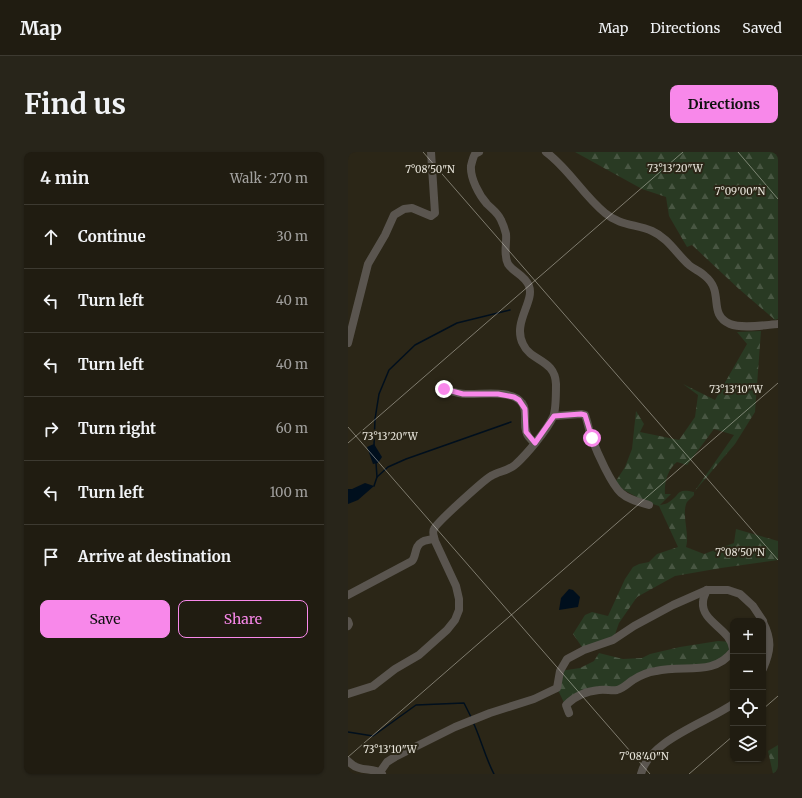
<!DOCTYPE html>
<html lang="en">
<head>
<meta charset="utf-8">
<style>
	:root { --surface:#201c11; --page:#28251a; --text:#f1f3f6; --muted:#a2a19f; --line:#3d3a31; --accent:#f888ea }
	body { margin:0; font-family:Merriweather,serif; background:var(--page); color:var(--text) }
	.controls { position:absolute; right:12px; bottom:12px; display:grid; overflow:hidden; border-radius:8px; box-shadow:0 1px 3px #0004 }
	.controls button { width:36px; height:36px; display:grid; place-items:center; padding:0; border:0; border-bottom:1px solid var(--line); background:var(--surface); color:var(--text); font:20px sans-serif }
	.stop { position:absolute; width:12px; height:12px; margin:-9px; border:3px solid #f888ea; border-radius:50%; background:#fff }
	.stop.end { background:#f888ea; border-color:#fff; box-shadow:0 1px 4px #0008 }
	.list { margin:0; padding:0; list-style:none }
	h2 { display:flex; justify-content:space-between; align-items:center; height:52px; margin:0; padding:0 16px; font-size:17px }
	h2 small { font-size:13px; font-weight:400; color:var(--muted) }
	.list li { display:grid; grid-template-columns:26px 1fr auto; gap:12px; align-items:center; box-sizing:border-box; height:64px; padding:0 16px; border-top:1px solid var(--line) }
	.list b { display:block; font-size:15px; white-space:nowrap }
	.list em { font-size:13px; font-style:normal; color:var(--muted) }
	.actions { display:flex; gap:8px; padding:12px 16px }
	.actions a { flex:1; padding:9px 0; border:1px solid var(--accent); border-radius:8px; text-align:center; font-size:14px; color:var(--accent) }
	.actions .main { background:var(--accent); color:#111 }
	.icon { flex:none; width:22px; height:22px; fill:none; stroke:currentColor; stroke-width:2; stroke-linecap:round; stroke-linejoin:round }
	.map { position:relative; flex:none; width:430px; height:622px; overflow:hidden; border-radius:8px }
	header { display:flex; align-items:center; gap:24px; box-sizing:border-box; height:56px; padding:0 20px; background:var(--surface); border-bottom:1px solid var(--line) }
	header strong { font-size:19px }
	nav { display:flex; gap:22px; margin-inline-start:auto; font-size:14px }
	.intro { display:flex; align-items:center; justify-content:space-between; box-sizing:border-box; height:96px; padding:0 24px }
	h1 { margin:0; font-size:28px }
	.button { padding:10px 18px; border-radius:8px; background:var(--accent); color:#111; font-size:14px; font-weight:700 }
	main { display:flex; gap:24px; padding:0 24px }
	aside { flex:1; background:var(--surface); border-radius:8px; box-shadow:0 1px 3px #0004 }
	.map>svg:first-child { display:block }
	.forest { fill:url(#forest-firs); fill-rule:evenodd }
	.water { fill:#000f1d }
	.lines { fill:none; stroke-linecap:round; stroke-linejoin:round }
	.stream { stroke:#000f1d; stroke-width:1.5 }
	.minor { stroke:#5a554f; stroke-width:8 }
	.route { stroke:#f888ea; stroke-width:5 }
	.ticks { fill:none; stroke:#e7e4da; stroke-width:1; stroke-opacity:0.45 }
	.ticks-label { font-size:10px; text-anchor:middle; fill:#e7e4da; stroke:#2b2617; stroke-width:4; stroke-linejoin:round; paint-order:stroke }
</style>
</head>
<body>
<header>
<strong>Map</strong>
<nav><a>Map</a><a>Directions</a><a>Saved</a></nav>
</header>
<div class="intro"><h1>Find us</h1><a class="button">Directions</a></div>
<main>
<aside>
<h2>4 min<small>Walk · 270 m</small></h2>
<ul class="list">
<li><svg class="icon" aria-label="ahead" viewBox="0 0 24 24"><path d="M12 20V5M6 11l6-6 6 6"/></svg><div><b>Continue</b></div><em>30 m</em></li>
<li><svg class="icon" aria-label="left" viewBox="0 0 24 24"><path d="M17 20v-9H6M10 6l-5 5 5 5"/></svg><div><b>Turn left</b></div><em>40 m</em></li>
<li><svg class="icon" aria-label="left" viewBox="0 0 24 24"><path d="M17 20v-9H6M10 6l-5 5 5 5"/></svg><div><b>Turn left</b></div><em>40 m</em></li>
<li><svg class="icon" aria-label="right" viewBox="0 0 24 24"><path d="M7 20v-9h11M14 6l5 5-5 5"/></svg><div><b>Turn right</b></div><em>60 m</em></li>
<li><svg class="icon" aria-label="left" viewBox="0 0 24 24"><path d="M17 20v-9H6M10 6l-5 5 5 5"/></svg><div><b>Turn left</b></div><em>100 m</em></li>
<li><svg class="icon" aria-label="arrive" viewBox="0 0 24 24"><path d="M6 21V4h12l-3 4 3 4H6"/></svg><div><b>Arrive at destination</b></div></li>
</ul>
<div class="actions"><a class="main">Save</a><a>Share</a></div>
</aside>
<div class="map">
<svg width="430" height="622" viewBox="0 0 430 622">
	<defs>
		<pattern id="forest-firs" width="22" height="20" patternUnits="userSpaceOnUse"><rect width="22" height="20" fill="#293a23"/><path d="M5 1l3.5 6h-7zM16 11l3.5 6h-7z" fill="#485642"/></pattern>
	</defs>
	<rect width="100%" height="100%" fill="#2b2617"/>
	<g class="forest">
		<polygon points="227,0 430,0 430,167 427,168 391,137 344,93 339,95 321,64 318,45 294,37"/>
		<path d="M413,179l-6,81 -20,32 -41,48v3c-2,2 -5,5 -7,7 -6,12 3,32 -1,45l18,7 30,-11 2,-14 42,12v19l-57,8 -46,8 -38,21 -18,26 -6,17 -29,10 -11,-16 12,-19 7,-3 16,4 17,-37 8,-12 6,-3 10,-2 8,-8 21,-7 -19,-41c-17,-5 -30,-13 -45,-22l11,-17 7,-18 4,-38 8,13 -4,8 39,8 16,-23 3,-22 -15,-11 32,16 32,-56 -10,-12zM366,277l20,6 -40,57c-19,-4 -13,3 -25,10 -2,2 -6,2 -9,3l11,-11h-6c-1,-12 3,-25 12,-32l10,3z"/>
		<polygon points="370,489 384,490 385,498 368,513 307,519 277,534 225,547 221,561 209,536 212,519 232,516 246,509 251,501 275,507 294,506 302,502 332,495"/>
		<polygon points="430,593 430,622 425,622 420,599"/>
	</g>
	<g class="water">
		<polygon points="26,292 34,305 30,311 25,312 19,295"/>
		<polygon points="17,331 26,334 10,348 0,352 0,337 4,337"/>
		<polygon points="221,437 225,438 232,445 230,455 211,458 213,446"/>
	</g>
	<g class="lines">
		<g class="stream">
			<polyline points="26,293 27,267 31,242 41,218 67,193 109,171 162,158"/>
			<polyline points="29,325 40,315 58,307 163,270"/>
			<polyline points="26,334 29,325 28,311"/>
			<path d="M125,570c8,17 12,35 21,52"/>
			<polyline points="0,580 25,584 68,553 116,551 123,565"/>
		</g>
		<g class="minor">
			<path d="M198,0c23,17 37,43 59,61 15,13 31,11 47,18 16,7 24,22 36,33 5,5 12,7 17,12 20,16 2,38 25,48 12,5 35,1 48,0"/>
			<polyline points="0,191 20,112 37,83 46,63 56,57 64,56 83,64 87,61 83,0"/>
			<path d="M96,237c7,2 14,5 22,5 15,1 46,-5 56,9 6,8 1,19 4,28 1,5 5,9 9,12"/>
			<path d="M206,264l27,-2 4,1c3,8 4,16 7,24 5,13 19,45 29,54 8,7 18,9 28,12"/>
			<path d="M359,438c-2,4 -4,8 -4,12 -2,20 28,27 30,47"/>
			<path d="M0,443l64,-34c5,-6 2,-15 10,-19 4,-3 8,-1 12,-4"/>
			<polyline points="0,469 1,472 0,474"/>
			<path d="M415,470c9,18 8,28 0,47"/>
			<path d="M0,542l25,-8 22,-17 24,-14 28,-25 8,-10 4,-10v-11l-3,-13 -21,-45c-1,-4 -3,-9 -1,-12 2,-6 50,-49 57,-53 8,-5 18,-5 25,-12 11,-10 31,-34 37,-47 3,-6 3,-26 3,-33 -1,-25 -25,-22 -33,-40 -11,-21 12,-43 6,-58 -4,-11 -15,-13 -21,-22 -5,-10 -1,-19 -2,-30 -1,-4 -3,-10 -5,-14 -3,-7 -9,-11 -14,-16 -8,-9 -17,-26 -16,-38 1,-4 2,-9 4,-12l4,-2"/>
			<path d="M221,561l-3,-8c9,-9 21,-14 33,-15 6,-1 13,1 18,0 7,-2 11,-7 16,-10 6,-4 16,-8 23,-9 28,-7 57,6 77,-20"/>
			<path d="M0,609c13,13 23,5 34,13"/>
			<polyline points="32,620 39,610 47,605 107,575 142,561 186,547 209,536 212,519 219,507 236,498 265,488 286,474 325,453 359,438 380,438 392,442 405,454 415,469"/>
			<path d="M293,622c8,-34 65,-51 92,-70"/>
		</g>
	</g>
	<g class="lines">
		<polyline class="route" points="96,237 115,242 150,242 166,245 171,248 177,257 178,280 187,291 206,264 233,262 237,263 244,286"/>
	</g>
	<path class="ticks" d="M75,0l355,408M390,0l40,47M0,275l302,347M0,291l335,-291M415,557l15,-13M0,605l430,-374M341,622l44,-38"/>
	<g class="ticks-label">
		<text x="327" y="20">73°13'20"W</text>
		<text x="82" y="21">7°08'50"N</text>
		<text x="392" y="43">7°09'00"N</text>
		<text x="388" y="241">73°13'10"W</text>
		<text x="42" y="288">73°13'20"W</text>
		<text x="392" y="404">7°08'50"N</text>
		<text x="42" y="601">73°13'10"W</text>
		<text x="296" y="608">7°08'40"N</text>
	</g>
</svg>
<div class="controls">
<button>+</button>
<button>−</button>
<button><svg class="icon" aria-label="locate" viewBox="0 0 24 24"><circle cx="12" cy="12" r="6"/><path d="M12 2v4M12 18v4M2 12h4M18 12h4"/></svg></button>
<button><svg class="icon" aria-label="layers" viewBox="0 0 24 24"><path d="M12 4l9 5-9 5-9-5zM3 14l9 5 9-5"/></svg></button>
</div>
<div class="stop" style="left:244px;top:286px"></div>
<div class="stop end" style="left:96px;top:237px"></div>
</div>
</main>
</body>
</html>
